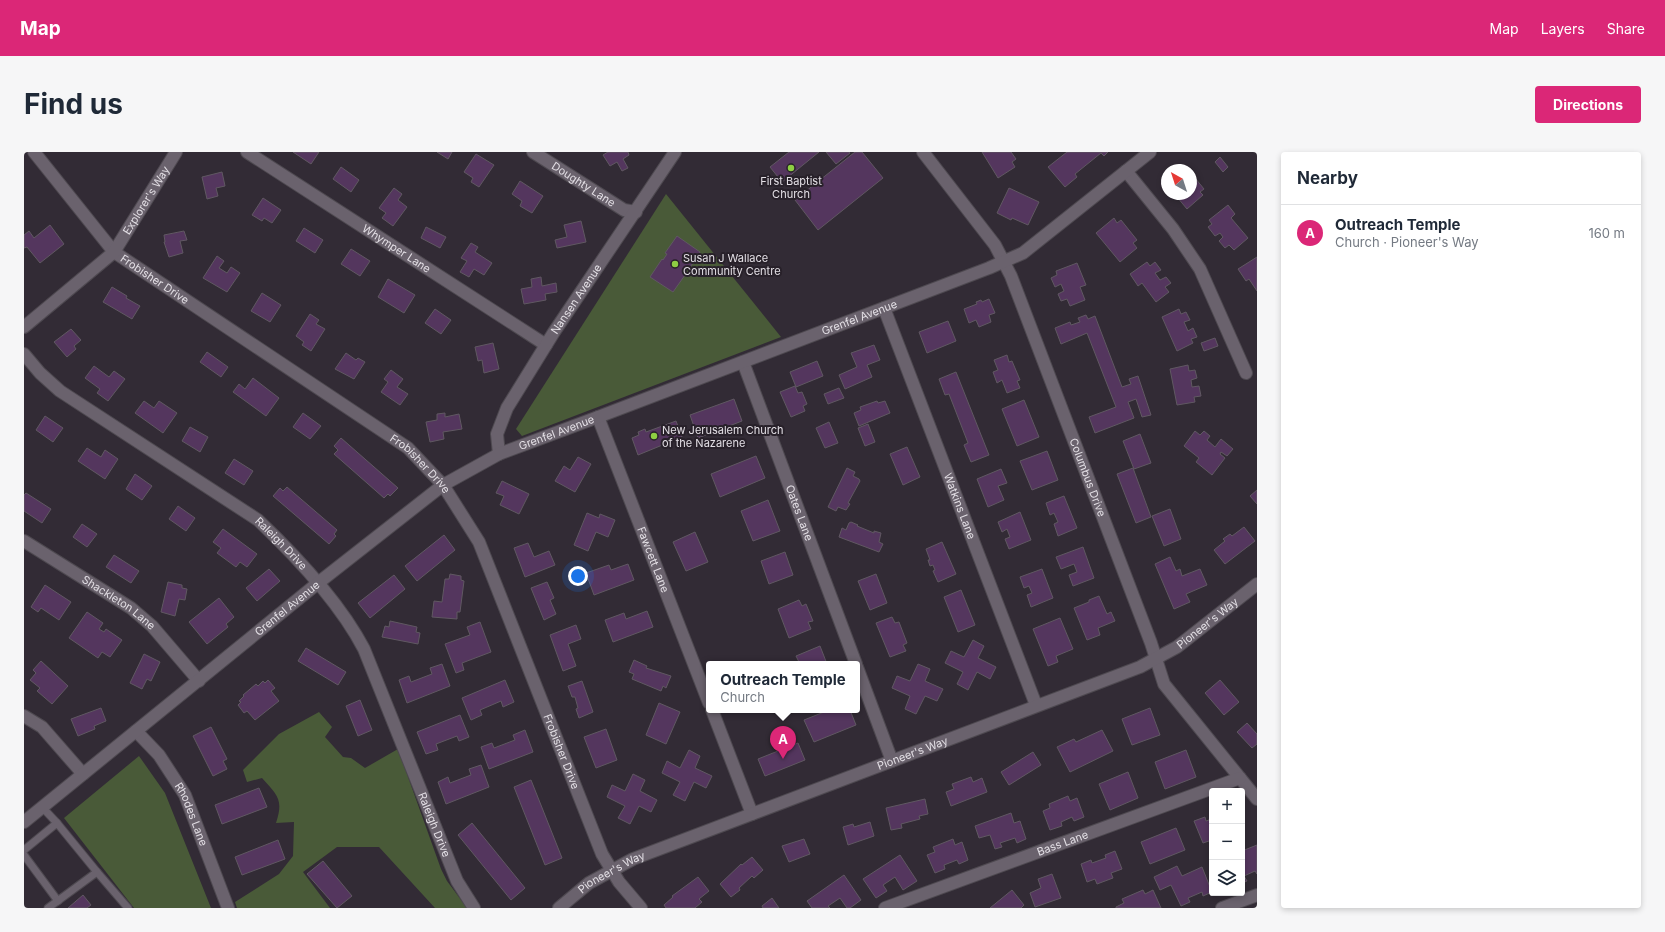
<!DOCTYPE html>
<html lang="en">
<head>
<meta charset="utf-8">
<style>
	:root { --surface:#fff; --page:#f6f6f7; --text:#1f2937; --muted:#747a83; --line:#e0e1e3; --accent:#db2777 }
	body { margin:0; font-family:Inter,sans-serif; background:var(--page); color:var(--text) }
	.controls { position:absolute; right:12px; bottom:12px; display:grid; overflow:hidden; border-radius:4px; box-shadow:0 2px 6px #0003 }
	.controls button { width:36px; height:36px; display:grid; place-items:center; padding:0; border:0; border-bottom:1px solid var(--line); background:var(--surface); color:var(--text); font:20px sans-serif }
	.compass { position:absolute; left:1137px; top:12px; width:36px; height:36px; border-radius:50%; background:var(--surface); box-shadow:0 2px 6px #0003; rotate:321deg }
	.you { position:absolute; left:554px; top:424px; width:14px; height:14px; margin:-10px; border:3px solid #fff; border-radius:50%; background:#1a73e8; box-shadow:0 0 0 6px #1a73e833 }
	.badge { display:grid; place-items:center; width:26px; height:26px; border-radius:50%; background:var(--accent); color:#fff; font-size:13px; font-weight:700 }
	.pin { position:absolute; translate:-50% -33px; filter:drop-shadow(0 1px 2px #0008) }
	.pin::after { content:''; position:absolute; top:21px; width:14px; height:12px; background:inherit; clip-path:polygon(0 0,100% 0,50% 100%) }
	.popup { position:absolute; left:682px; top:509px; width:154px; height:52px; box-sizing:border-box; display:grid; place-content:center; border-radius:4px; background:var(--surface); filter:drop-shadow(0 1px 3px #0005); font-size:13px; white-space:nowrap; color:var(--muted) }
	.popup b { font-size:15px; color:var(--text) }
	.popup::after { content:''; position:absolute; left:50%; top:100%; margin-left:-8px; border:8px solid transparent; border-top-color:var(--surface) }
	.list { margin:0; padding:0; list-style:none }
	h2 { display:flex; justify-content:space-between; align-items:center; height:52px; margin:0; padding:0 16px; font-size:17px }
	h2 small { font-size:13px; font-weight:400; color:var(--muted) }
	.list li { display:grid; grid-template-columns:26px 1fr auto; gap:12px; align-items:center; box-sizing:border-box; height:56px; padding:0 16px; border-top:1px solid var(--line) }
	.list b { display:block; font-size:15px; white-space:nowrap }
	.list p { margin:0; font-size:13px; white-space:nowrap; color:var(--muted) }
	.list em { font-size:13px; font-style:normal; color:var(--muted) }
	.icon { flex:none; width:22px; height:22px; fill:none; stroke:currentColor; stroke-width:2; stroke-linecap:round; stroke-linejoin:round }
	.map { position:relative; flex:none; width:1233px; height:756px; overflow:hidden; border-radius:4px }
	header { display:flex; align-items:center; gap:24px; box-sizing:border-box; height:56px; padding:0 20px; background:var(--accent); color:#fff }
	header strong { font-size:19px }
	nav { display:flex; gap:22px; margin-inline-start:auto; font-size:14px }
	.intro { display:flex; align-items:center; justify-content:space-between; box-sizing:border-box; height:96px; padding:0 24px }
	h1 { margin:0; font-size:28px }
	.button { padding:10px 18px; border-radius:4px; background:var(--accent); color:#fff; font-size:14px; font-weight:700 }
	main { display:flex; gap:24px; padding:0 24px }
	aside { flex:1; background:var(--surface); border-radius:4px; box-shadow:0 2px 6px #0003 }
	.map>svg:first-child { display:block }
	.green { fill:#495a38 }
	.building { fill:#54365e; stroke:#605862 }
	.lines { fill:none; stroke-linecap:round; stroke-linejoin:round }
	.lane-casing { stroke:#4e4950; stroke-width:9 }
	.street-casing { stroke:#4e4950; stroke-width:14 }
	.secondary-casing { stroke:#4e4950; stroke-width:14 }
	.lane { stroke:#6a626d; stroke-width:7 }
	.street { stroke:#6a626d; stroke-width:12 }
	.secondary { stroke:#6a626d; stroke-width:12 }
	.poi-dot { fill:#8ece43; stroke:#28212a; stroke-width:1.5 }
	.labels { text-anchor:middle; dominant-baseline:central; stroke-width:4; stroke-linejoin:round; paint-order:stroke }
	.poi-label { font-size:11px; fill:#e3dfe5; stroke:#28212a; text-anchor:start }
	.street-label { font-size:11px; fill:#e3dfe5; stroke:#28212a }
</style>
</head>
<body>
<header>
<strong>Map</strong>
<nav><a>Map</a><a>Layers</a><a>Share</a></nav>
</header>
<div class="intro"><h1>Find us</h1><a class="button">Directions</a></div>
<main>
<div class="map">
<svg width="1233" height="756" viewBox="0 0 1233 756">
	<rect width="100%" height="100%" fill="#322b35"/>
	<g class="green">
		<polygon points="642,42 757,185 498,284 492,277"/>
		<path d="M295,560l13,15 -7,10 18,20 8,1 14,10 33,-19 43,120 6,12 20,27h-32l-56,-61h-42l-34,25 27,36h-93l-2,-6 44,-28 14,-18 1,-34 -18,1c8,-24 1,-28 -14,-45l-15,4 -4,-12 36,-36z"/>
		<polygon points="115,604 141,641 187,756 110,756 40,666"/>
	</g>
	<g class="building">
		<polygon points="269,0 295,0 287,12"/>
		<polygon points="413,0 428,0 424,7"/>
		<polygon points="584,0 604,0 605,3 599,7 604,16 598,19 593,10 586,14 579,3"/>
		<polygon points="765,0 795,0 758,30 746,15"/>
		<polygon points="802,0 825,0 826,1 812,12"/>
		<polygon points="831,0 838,0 859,26 794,78 771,48"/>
		<polygon points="958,0 987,0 992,7 988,10 991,15 974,26"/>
		<polygon points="1043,0 1084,0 1080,4 1077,1 1051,22 1053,25 1041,35 1024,15"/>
		<polygon points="452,2 470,13 455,35 447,30 449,26 440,20"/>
		<polygon points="1196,5 1204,15 1199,20 1191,10"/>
		<polygon points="317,15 335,28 327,40 309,27"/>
		<polygon points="198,20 201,34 192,36 194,44 183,47 178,25"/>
		<polygon points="1167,21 1180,37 1176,40 1179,43 1163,57 1153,45 1157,42 1167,42"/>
		<polygon points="496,29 519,44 508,61 496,54 498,49 488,42"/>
		<polygon points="370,36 378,42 374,48 383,55 369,74 358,66 362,61 355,56"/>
		<polygon points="985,36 1015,50 1004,73 988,66 987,68 973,61"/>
		<polygon points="239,46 257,58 248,71 240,66 238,69 228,63"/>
		<polygon points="1204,53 1211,62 1207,66 1224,86 1210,98 1205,93 1201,96 1195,89 1199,85 1196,81 1191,84 1184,75 1188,72 1185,68"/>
		<polygon points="1090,66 1093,71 1097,68 1113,88 1109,91 1113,96 1096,110 1072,81"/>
		<polygon points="557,69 562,90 533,96 531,88 543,85 540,73"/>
		<polygon points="26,73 40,92 16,111 3,95 0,96 0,83 5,79 10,86"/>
		<polygon points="402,75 422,85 416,96 397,86"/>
		<polygon points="280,76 299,88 291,101 272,89"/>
		<polygon points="160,79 163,88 156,89 159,101 145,105 140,90 141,90 140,83"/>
		<polygon points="653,84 676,100 665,117 662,116 658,121 661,123 649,140 626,125 638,107 639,108 643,102 641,101"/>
		<polygon points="447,91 454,95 451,100 468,111 460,123 450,117 445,125 436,120 443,109 437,106"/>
		<polygon points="327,97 346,109 336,124 317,112"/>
		<polygon points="193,104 200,109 195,116 203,121 207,115 216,121 203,140 179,126"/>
		<polygon points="1233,105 1233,139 1225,127 1222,129 1214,117"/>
		<polygon points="1123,110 1126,114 1131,110 1137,118 1131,121 1136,128 1142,125 1147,131 1141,135 1145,140 1132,150 1118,131 1114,134 1106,122"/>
		<polygon points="1053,111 1062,133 1056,135 1061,148 1046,154 1043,147 1037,149 1034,142 1040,139 1037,132 1031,135 1027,126 1033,123 1032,119"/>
		<polygon points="517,125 518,134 532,131 533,140 521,142 522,148 500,152 497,137 508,135 507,127"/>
		<polygon points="364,127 391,143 380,161 354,145"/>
		<polygon points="88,135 103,144 102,146 116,154 108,167 79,150"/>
		<polygon points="238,141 257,153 246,170 227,159"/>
		<polygon points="965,147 971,161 965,163 967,170 955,175 952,168 945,171 940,157 953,152 952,150 957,148 958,150"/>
		<polygon points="411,157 427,168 417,182 401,171"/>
		<polygon points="1155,157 1157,162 1162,160 1166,168 1160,170 1164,179 1169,176 1173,185 1167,187 1169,191 1153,199 1138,165"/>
		<polygon points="286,162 295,168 292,172 301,177 287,199 278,193 280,190 272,184"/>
		<polygon points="1062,163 1064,167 1071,164 1098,235 1107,232 1105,227 1114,224 1127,263 1118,265 1112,247 1104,250 1110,266 1071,281 1065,265 1092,255 1063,181 1037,192 1031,176 1046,170 1047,173 1056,170 1054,166"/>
		<polygon points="924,169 932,189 903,201 895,180"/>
		<polygon points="47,177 57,188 50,194 52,197 43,205 30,190"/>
		<polygon points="1191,186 1194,194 1180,199 1177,191"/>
		<polygon points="469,191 475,217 460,221 458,208 454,209 451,195"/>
		<polygon points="850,193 856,208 843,213 848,225 821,237 815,223 833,215 827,201"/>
		<polygon points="183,200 204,215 197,225 176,210"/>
		<polygon points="322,201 332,208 334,206 341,210 330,227 311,217"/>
		<polygon points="983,203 985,210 988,209 996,228 993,229 996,236 983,241 978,228 973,231 969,220 974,218 970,208"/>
		<polygon points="793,209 799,224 772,235 766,220"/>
		<polygon points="1164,213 1165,219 1171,218 1173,226 1167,228 1168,235 1175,234 1177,244 1170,245 1171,250 1153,253 1146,217"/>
		<polygon points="70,214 85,225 90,219 101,227 84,249 73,241 76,237 61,226"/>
		<polygon points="367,218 379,227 373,235 384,242 376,253 357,240 364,230 360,227"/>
		<polygon points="932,220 965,303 947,310 940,293 944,291 925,242 921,243 915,227"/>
		<polygon points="229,226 255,246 242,264 209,240 215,232 221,237"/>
		<polygon points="771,234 774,241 778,240 783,252 779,254 781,259 767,265 756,240"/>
		<polygon points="815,236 820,246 804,252 800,242"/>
		<polygon points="710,247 718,269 674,286 666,263"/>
		<polygon points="1000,248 1015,285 993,294 978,257"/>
		<polygon points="120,249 130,256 135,249 153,261 139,281 111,261"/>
		<polygon points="853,249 854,251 861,249 866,261 835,274 830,261 837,258 836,255"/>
		<polygon points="279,261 297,274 286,287 269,275"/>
		<polygon points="421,261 421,265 435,262 438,277 419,280 420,287 406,290 402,270 413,268 413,262"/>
		<polygon points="21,264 39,276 29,290 12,278"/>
		<polygon points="652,269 658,285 614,303 608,286 615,283 614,280 621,277 622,280"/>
		<polygon points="805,270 814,291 801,296 792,276"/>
		<polygon points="844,272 851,290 841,294 834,276"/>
		<polygon points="166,275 184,285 176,300 158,289"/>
		<polygon points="1171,279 1176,283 1180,279 1186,284 1183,288 1191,295 1197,287 1209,297 1203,304 1197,300 1196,302 1201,306 1188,323 1172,310 1175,306 1160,294"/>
		<polygon points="1116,282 1127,311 1110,317 1099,289"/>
		<polygon points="317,286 374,336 366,344 364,342 360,346 310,302 314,298 310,294"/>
		<polygon points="883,295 896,325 879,333 866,302"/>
		<polygon points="63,296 77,305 81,298 94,307 81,327 54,309"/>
		<polygon points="1023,299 1034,328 1008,338 996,309"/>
		<polygon points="732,304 741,326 696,345 687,322"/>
		<polygon points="554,305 567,312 551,340 531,329 540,314 546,318"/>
		<polygon points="210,307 229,319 220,333 201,321"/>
		<polygon points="823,316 831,320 829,324 835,327 836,329 824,351 826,352 822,358 814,355 812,359 804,355"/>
		<polygon points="1109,316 1127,365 1112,371 1093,322"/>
		<polygon points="977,317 983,331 974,334 980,348 964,355 953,327"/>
		<polygon points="111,322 128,334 118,348 102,337"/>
		<polygon points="478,329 505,342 495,362 476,353 480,344 472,341"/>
		<polygon points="263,335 313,378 310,382 312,384 305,392 249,344 256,336 259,339"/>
		<polygon points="1233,338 1233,352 1226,344"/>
		<polygon points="2,341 27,357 18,371 0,359 0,343"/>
		<polygon points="1040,344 1053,376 1034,384 1030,372 1034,370 1030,361 1026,363 1022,351"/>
		<polygon points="744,348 756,379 729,389 717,359"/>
		<polygon points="154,354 171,366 162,379 145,367"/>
		<polygon points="1146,357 1157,387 1140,394 1128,364"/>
		<polygon points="996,360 1007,388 985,397 981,387 986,385 983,377 978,380 974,370"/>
		<polygon points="563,361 575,366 576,362 591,368 584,385 572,380 564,399 550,393"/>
		<polygon points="827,370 834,373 833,374 850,381 850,379 857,381 855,390 859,392 855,400 815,385 818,376 822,378 825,371"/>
		<polygon points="58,372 73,382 63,395 49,385"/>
		<polygon points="1220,375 1231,389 1201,412 1190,398 1201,389 1199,387 1206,382 1208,384"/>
		<polygon points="199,377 233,402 223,415 216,410 212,415 193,401 197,396 189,390"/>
		<polygon points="671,380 684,410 662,419 649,390"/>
		<polygon points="420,383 431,398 393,429 381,414"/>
		<polygon points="918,390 932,422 914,430 909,419 911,418 909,413 906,414 904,408 906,408 902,397"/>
		<polygon points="504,391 510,405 525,399 531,413 501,425 490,396"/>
		<polygon points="1059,395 1070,426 1049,434 1045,423 1053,420 1050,412 1037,417 1032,405"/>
		<polygon points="761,400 769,423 745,432 737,409"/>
		<polygon points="90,403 115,419 107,431 82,415"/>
		<polygon points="1146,405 1152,419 1156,417 1158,424 1176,417 1183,433 1162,442 1166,450 1150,457 1131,412"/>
		<polygon points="604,412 610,428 570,443 562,421 585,413 587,418"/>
		<polygon points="245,417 256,429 233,449 222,436"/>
		<polygon points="1018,417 1029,446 1007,455 1003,443 1008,441 1005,434 1000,436 996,425"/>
		<polygon points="426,422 437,424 437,428 440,429 436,460 433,460 433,467 408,465 410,449 418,450 421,427 425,427"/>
		<polygon points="852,422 863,451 846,458 834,429"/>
		<polygon points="370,423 381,437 346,466 334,451"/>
		<polygon points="144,430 158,433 158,436 163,437 161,448 155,447 151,464 137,460"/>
		<polygon points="523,430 530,446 526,448 532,462 520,468 507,436"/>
		<polygon points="21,433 47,450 35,468 17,456 14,460 7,455"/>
		<polygon points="937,438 951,473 934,480 920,445"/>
		<polygon points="1075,444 1083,462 1087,460 1091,469 1074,476 1076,483 1063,488 1050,456 1065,450 1065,448"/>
		<polygon points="195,446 210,465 202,472 204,475 183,492 165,470"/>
		<polygon points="775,448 778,454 782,452 789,469 784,470 787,477 765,486 754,457"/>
		<polygon points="623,459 629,475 589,490 581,468 600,461 602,467"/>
		<polygon points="63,460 79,471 75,477 80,480 82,477 98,488 86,505 78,500 74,506 45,486"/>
		<polygon points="868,465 871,471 875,470 883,491 879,493 882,499 866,505 852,471"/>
		<polygon points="1036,466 1049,497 1032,504 1034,510 1024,514 1009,477"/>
		<polygon points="366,469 393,475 392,480 396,481 394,492 358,485 361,474 365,475"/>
		<polygon points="456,470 467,500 438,511 440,518 432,521 421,492 446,483 443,475"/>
		<polygon points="552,473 557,487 544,492 552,514 539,519 526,483"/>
		<polygon points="949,488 960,494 954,506 972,515 966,527 953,520 944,538 933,532 939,520 921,511 927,499 940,505"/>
		<polygon points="796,494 803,512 776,512 772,504"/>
		<polygon points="282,496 322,520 314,533 274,509"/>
		<polygon points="120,502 136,510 127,529 123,527 118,537 106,531"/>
		<polygon points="610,508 623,514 622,516 647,524 642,536 639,534 637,539 608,527 610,522 605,520"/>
		<polygon points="17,509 44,534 28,552 13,539 16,536 6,528 12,521 9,518"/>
		<polygon points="418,512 426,534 383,551 375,528 385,524 387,530 408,522 406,516"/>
		<polygon points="894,512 906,517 901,529 919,537 913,549 901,544 892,562 881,557 886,544 868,536 873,524 886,529"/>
		<polygon points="244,528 251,536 247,539 255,549 231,568 223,559 220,561 214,553 217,550 215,549 220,544 219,543 232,532 234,534 239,529 241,531"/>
		<polygon points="481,528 490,550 479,555 477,549 456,558 458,563 447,568 438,546"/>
		<polygon points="1196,528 1215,550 1200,563 1181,541"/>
		<polygon points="558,529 569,560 555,566 552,557 554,556 551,545 548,545 544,534"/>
		<polygon points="336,548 348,578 334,584 322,554"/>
		<polygon points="635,551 656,560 642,592 622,583"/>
		<polygon points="77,556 82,569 70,574 71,577 54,584 47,567"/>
		<polygon points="1126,556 1136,583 1108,593 1098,567"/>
		<polygon points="799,558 826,558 832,573 790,590 780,568 800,560"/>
		<polygon points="436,563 445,585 435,589 433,584 412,592 414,598 402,602 393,580"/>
		<polygon points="1223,571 1233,582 1233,592 1228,596 1213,580"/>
		<polygon points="187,575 203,607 199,609 203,617 189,624 169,584"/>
		<polygon points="582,577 593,608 572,616 560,585"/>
		<polygon points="501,578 509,600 465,617 457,595 468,591 470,596 491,588 489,583"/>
		<polygon points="1078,578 1089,599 1046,620 1033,595 1050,587 1052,590"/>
		<polygon points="774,591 781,608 741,624 734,607"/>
		<polygon points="665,598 676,604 671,616 688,624 682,636 670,630 661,649 649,643 656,630 638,621 643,609 656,616"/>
		<polygon points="1162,598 1172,625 1141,637 1131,610"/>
		<polygon points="1009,600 1017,613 985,633 977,620"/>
		<polygon points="457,613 465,635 422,652 414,630 424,625 426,631 447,623 445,617"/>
		<polygon points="1104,620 1114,646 1086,658 1075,632"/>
		<polygon points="609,622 621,628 616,639 633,648 627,660 615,654 606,672 594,666 601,654 583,645 588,633 601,639"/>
		<polygon points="947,625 949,630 958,626 963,640 927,654 922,640 930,637 928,632"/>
		<polygon points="507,628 538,706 521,713 490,635"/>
		<polygon points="235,636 243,655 198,672 191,653"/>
		<polygon points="1044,644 1046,649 1053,646 1060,665 1050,669 1048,665 1037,670 1038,674 1026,678 1019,659 1026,656 1025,652"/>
		<polygon points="901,647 904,662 895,664 896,667 877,672 878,676 867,678 862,656"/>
		<polygon points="987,661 990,671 996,669 1002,687 993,691 991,686 976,691 978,695 971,697 966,683 955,686 951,674"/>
		<polygon points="1181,665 1182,669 1188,667 1188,688 1179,691 1170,669"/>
		<polygon points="846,670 850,684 824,693 819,675 829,672 830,675"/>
		<polygon points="448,671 501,736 487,748 434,683"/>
		<polygon points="1152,676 1161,698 1126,712 1117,690"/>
		<polygon points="780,687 786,702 765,710 758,694"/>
		<polygon points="929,687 931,693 938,690 944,708 935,712 933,708 920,713 921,717 911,721 903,703 911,700 909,695"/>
		<polygon points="254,688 261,707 218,723 211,705"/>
		<polygon points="1233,693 1233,722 1231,719 1220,724 1223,729 1218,731 1218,699"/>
		<polygon points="1091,699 1098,717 1087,721 1089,726 1073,732 1071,727 1063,730 1057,712 1067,708 1068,711 1082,706 1081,703"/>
		<polygon points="876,703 893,729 879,738 871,725 859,733 863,739 852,746 839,727"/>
		<polygon points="728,705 739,718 730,726 728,724 715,736 716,738 707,745 696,732 717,712 718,713"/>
		<polygon points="299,709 328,744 313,756 283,722"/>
		<polygon points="1153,714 1158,724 1178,715 1188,740 1179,744 1178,740 1164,746 1166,750 1157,754 1147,733 1136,738 1130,725"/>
		<polygon points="1028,722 1037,746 1011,755 1006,741 1017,736 1014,727"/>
		<polygon points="820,723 837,748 826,756 823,756 816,746 804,754 806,756 788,756 783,749"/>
		<polygon points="674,725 685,739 675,747 678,750 671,756 642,756 640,753 649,745 648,744"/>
		<polygon points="988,738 1000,753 997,756 966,756"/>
		<polygon points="1119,738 1121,742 1129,738 1137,756 1092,756 1092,755 1100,751 1098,747"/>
		<polygon points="59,743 67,753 63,756 44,756"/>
		<polygon points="748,746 755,756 739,756 738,754"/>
	</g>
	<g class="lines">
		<defs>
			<g id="lane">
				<polyline points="18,655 33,671"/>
				<polyline points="0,698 33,671 73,720"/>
				<polyline points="0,703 34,749"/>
				<polyline points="24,756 73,720 104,756"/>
			</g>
			<g id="street">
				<path id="s1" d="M10,0l80,100 294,196 35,37 36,57 123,312 17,28 22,26"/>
				<path id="s2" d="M223,0l299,193"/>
				<path id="s3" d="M509,0l91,58 12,2"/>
				<path id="s4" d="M899,0l72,93 16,31 140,367 13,41 93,115"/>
				<polyline points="1102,19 1149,77 1176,117 1222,221"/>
				<path id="s5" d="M860,156l152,397"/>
				<path id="s6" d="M0,175l90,-75 62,-100"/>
				<path id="s7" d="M0,202l16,19 20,18 198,129c38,36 82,83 106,129l93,232 17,27"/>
				<path id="s8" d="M719,210l113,302"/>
				<path id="s9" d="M574,265l111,286"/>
				<path id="s10" d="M475,302l-2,-20 10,-26 47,-76 121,-180"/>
				<path id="s11" d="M0,389l107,67 21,18 47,55"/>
				<polyline points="833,515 868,609"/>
				<polyline points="688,558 728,662"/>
				<polyline points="0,564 18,575 59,622"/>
				<path id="s12" d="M112,579l23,24 26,40 43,113"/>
				<path id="s13" d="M0,670l294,-239 125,-98 56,-31 99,-37 391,-149 34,-15 127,-101"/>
				<path id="s14" d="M861,756l355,-130"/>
				<polyline points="1198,756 1233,743"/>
			</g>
			<g id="secondary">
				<path id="s15" d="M535,756l30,-25 44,-24 507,-192 37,-20 80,-63"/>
			</g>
		</defs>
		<use href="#lane" class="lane-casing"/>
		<use href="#street" class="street-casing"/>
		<use href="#secondary" class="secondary-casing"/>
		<use href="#lane" class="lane"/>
		<use href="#street" class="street"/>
		<use href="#secondary" class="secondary"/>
	</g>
	<g class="poi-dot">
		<circle cx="767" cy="16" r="4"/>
		<circle cx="651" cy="112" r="4"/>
		<circle cx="630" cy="284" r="4"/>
	</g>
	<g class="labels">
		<g class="poi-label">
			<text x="767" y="29" text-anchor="middle">First Baptist<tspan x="767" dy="13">Church</tspan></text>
			<text x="659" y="106">Susan J Wallace<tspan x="659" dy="13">Community Centre</tspan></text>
			<text x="638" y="278">New Jerusalem Church<tspan x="638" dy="13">of the Nazarene</tspan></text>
		</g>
		<g class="street-label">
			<text stroke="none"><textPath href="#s3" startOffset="60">Doughty Lane</textPath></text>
			<text stroke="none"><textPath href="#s6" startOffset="178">Explorer's Way</textPath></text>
			<text stroke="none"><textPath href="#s2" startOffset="178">Whymper Lane</textPath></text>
			<text stroke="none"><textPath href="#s1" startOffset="177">Frobisher Drive</textPath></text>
			<text stroke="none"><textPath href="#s10" startOffset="177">Nansen Avenue</textPath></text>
			<text stroke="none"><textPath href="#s13" startOffset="987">Grenfel Avenue</textPath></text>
			<text stroke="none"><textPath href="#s13" startOffset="663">Grenfel Avenue</textPath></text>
			<text stroke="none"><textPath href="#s1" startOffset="501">Frobisher Drive</textPath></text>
			<text stroke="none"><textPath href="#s4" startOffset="368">Columbus Drive</textPath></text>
			<text stroke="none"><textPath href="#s5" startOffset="212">Watkins Lane</textPath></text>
			<text stroke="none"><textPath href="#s8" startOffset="161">Oates Lane</textPath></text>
			<text stroke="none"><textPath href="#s7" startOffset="321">Raleigh Drive</textPath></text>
			<text stroke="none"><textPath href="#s9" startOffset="153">Fawcett Lane</textPath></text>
			<text stroke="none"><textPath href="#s11" startOffset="113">Shackleton Lane</textPath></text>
			<text stroke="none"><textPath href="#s13" startOffset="339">Grenfel Avenue</textPath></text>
			<text stroke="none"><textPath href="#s15" startOffset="712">Pioneer's Way</textPath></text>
			<text stroke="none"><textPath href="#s1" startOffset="825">Frobisher Drive</textPath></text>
			<text stroke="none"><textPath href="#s15" startOffset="388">Pioneer's Way</textPath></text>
			<text stroke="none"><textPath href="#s12" startOffset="101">Rhodes Lane</textPath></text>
			<text stroke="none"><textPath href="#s7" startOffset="645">Raleigh Drive</textPath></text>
			<text stroke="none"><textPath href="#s14" startOffset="189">Bass Lane</textPath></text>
			<text stroke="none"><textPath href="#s15" startOffset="64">Pioneer's Way</textPath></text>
		</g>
	</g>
</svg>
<div class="controls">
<button>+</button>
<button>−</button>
<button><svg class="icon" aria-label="layers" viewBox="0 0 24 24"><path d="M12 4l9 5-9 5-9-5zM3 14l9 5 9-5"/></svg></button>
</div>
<svg class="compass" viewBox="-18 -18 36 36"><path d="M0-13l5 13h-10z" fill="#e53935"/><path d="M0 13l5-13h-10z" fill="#747a83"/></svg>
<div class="you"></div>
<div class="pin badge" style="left:759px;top:607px">A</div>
<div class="popup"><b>Outreach Temple</b>Church</div>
</div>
<aside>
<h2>Nearby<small></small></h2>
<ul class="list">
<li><span class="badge">A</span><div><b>Outreach Temple</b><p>Church · Pioneer's Way</p></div><em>160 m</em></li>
</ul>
</aside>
</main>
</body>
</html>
